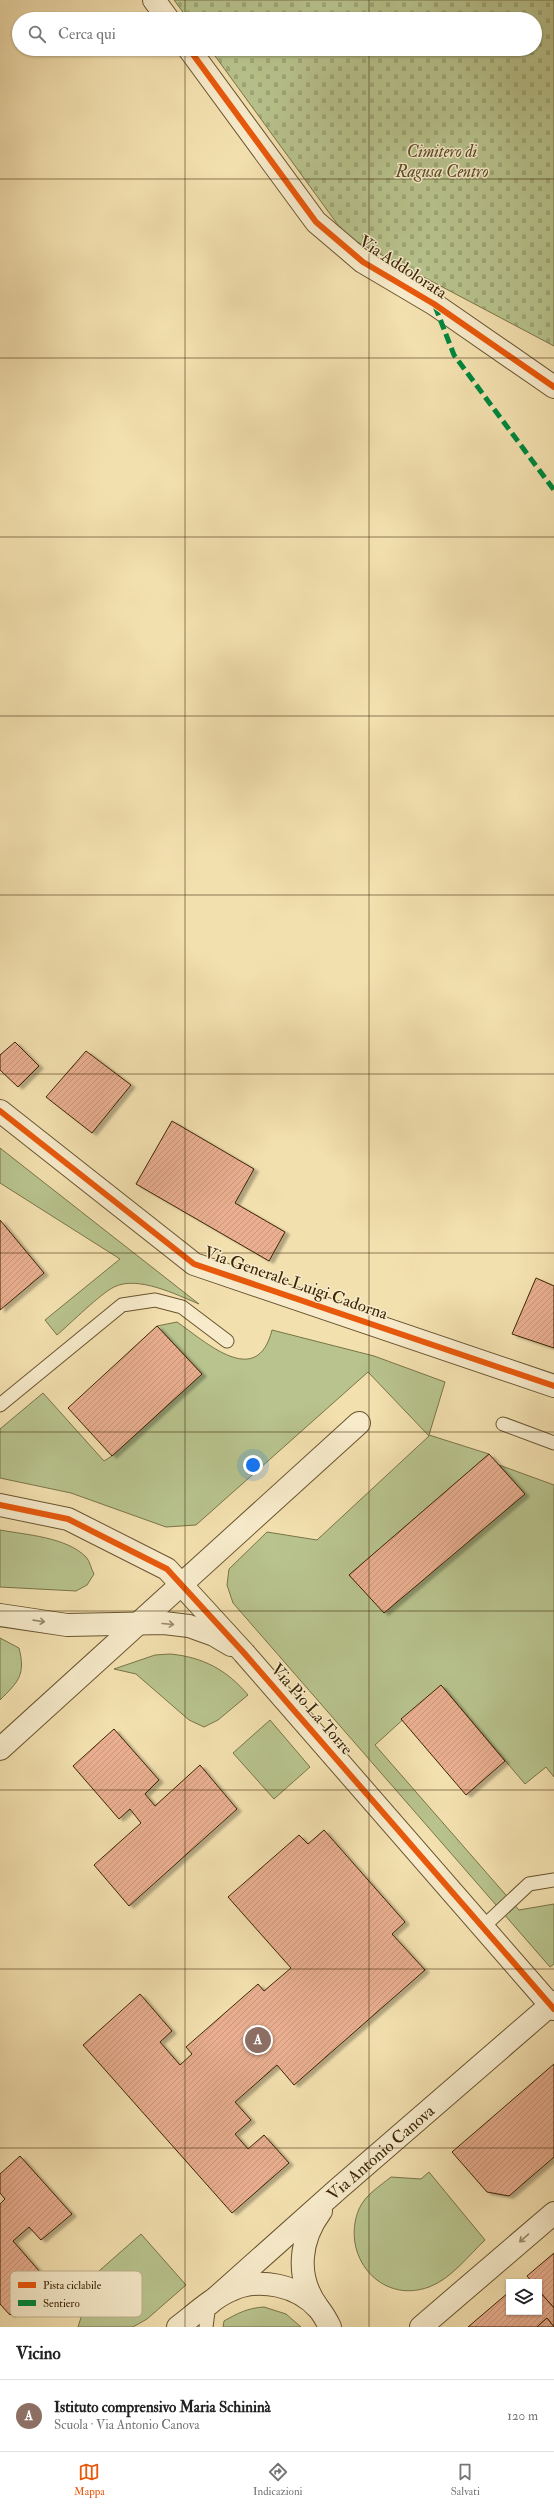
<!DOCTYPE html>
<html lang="it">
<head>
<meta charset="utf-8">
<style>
	:root { --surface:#fff; --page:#f6f6f6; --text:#222; --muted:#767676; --line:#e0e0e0; --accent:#ea580c }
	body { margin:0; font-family:"IM FELL Double Pica",serif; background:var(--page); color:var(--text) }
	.controls { position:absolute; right:12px; bottom:12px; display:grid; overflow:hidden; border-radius:0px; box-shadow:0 1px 3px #0004 }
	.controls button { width:36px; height:36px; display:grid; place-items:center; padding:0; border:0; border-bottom:1px solid var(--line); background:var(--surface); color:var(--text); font:20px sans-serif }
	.you { position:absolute; left:253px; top:1465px; width:14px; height:14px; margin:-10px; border:3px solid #fff; border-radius:50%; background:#1a73e8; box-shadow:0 0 0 6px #1a73e833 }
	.badge { display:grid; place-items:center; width:26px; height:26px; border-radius:50%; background:var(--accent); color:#fff; font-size:13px; font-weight:700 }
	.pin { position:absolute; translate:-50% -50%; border:2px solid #fff; box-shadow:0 1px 4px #0006 }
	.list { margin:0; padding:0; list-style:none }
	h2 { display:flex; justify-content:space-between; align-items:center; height:52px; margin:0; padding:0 16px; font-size:17px }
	h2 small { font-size:13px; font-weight:400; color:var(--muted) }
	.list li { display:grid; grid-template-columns:26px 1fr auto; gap:12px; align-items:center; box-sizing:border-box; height:72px; padding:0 16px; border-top:1px solid var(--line) }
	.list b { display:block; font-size:15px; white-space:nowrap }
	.list p { margin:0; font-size:13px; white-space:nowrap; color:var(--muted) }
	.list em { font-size:13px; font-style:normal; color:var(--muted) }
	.icon { flex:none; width:22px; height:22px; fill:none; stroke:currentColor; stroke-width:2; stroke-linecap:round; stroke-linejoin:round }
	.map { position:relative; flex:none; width:554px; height:2327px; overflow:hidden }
	.search { position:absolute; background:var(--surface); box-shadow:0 1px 3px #0004; left:12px; right:12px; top:12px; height:44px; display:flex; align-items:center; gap:10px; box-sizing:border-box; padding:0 14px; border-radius:22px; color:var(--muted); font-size:15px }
	.sheet { height:124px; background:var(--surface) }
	nav { display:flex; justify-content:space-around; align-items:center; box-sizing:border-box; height:56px; border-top:1px solid var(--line); background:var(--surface); font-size:11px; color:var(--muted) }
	nav a { display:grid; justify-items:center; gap:2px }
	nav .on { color:var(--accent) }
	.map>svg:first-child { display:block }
	.cemetery { fill:url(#cemetery-stones); stroke:#7a7448 }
	.garden { fill:#b8c38d; stroke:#7a7448 }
	.building { fill:url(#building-hatch); stroke:#3c2504; filter:url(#shadow) }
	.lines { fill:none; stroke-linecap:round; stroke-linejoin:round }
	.lane-casing { stroke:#6a542f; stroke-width:15 }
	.street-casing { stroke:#6a542f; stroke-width:24 }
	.lane { stroke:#f7ebcb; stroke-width:13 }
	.street { stroke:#f7ebcb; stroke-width:22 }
	.quiet { stroke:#00873e; stroke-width:5; stroke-dasharray:10 5; stroke-linecap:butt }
	.cycleway-casing { stroke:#f7ebcb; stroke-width:8 }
	.cycleway { stroke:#e8590c; stroke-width:6 }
	.oneway { stroke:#9a8868 }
	.grid { fill:none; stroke:#3c2504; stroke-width:1; stroke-opacity:0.55 }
	.labels { text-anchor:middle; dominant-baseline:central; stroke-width:3; stroke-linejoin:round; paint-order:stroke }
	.park-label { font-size:17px; font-style:italic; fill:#5b4c26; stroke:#f7ebcb }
	.street-label { font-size:17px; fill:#3c2504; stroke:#f7ebcb }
	.key { fill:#f7ebcb; stroke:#bfb08f; stroke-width:1 }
	.key-label { font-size:11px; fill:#3c2504 }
</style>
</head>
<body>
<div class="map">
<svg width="554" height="2327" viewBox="0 0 554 2327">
	<defs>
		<pattern id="cemetery-stones" width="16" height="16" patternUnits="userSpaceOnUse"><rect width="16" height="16" fill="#b8c38d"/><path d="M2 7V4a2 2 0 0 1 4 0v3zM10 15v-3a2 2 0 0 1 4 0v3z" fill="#9fa778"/></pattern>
		<pattern id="building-hatch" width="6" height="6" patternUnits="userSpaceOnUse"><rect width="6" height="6" fill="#e9af90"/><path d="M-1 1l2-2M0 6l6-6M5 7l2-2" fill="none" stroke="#c9967b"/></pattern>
		<filter id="shadow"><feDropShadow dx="4.5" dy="2.5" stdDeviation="1" flood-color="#0004"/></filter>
	</defs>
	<rect width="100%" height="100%" fill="#f3e0af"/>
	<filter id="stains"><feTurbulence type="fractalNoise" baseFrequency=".005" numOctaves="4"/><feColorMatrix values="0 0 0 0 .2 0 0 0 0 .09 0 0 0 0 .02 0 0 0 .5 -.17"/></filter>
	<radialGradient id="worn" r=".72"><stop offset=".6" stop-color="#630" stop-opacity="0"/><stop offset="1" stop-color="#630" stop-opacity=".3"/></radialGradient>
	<polygon class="cemetery" points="174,0 554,0 554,346 346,236 210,49 535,49 535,19 188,19"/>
	<g class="garden">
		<path d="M0,1148l199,156c-22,-9 -61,-29 -85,-17 -14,7 -43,36 -57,48l-12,-15 75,-61 -120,-76z"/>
		<path d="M177,1322c29,20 80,68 95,8l102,26 71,26 -16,53 60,19 -140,121 35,37 141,-118 -26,-29 55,20v292l-8,-10 -21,17 -84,-99 -66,60 144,165 35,-6v60l-4,3 -317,-364 -6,-18 2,-16 38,-37 50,8 112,-104 -61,-64 -172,153 -30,2 -95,-34 -71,-15v-49l43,-36 61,68 8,-5 90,-82 -45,-48z"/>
		<path d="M0,1530c27,5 66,7 86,27 4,4 5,12 8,17l-7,11 -11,6 -76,-4z"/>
		<path d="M0,1638l19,10c7,27 -1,34 -19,52z"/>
		<path d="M170,1654c33,3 57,16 78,41l-30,25 -14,7 -15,-7 -53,-46 -22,-5 41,-14z"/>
		<polygon points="270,1720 310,1767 274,1799 233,1753"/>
		<path d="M429,2172l56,68c-16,15 -34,39 -56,47 -49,18 -89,-32 -70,-78 6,-14 21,-23 32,-32l30,2z"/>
		<polygon points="141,2234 186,2285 147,2319 133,2327 78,2327 84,2308 82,2286"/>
		<path d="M264,2307l22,7 15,13h-78l1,-6c14,-8 24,-13 40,-14z"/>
	</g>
	<g class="building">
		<polygon points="15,1042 39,1066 18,1087 0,1070 0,1055"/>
		<polygon points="86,1051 131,1085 92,1133 46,1097"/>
		<polygon points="172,1121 254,1169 235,1203 285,1232 269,1261 136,1184"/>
		<polygon points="0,1220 44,1273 0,1310"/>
		<polygon points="536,1278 554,1286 554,1348 512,1334"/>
		<polygon points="157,1326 202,1374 112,1456 68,1408"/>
		<polygon points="489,1454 525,1494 384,1613 349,1575"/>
		<polygon points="441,1685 505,1761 466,1795 401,1719"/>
		<polygon points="114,1729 159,1780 145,1794 155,1806 200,1765 237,1809 129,1906 94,1865 141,1823 130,1809 119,1819 73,1766"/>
		<polygon points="324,1830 405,1922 392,1934 425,1970 294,2085 277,2065 235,2102 251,2120 235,2134 248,2149 264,2135 289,2163 232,2213 83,2045 140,1994 172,2031 160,2042 180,2065 192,2054 186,2047 258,1984 264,1991 291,1968 228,1897 299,1835 308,1844"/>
		<polygon points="554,2064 554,2157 509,2196 487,2192 452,2152"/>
		<polygon points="20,2156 72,2214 41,2240 29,2227 13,2241 47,2280 10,2315 0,2304 0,2204 5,2199 0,2193 0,2174"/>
		<polygon points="554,2253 554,2308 539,2291 539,2282 532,2282 527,2276"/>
		<polygon points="539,2291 554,2308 554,2327 547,2318 537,2327 468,2327 509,2292 509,2312 539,2312"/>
		<polygon points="547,2318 554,2327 537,2327"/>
	</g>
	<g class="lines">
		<defs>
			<g id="lane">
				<polyline points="0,1405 122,1305 155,1300 182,1307 227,1341"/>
				<polyline points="503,1424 554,1443"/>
				<polyline points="483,1927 529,1884 554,1880"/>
				<polyline points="206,2327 209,2304"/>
			</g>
			<g id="street">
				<polyline points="154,0 168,19"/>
				<polyline points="189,49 316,222 363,262 434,304 554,387"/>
				<polyline points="0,1111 194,1264 554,1386"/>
				<polyline points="0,1505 68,1519 167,1569 244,1653 554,2009"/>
				<polyline points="0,1615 67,1625 164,1623 189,1626 214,1635 231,1645"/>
				<polyline points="0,1749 359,1423"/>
				<path id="s1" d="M209,2304l129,-115 216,-187"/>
				<path d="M317,2306c-22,-30 -17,-67 4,-95"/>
				<path d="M178,2327c16,-12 34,-29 53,-37 28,-13 67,-5 88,19 4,5 8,12 11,18"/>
				<polyline points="421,2327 554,2213"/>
			</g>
		</defs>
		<use href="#lane" class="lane-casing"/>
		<use href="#street" class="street-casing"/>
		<use href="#lane" class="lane"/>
		<use href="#street" class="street"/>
		<polyline class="quiet" points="435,306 454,355 554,490"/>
		<defs>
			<g id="cycleway">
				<polyline points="189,49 316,222 363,262 434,304 554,387"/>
				<polyline points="0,1111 194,1264 554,1386"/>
				<polyline points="0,1505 68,1519 167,1569 244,1653 554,2009"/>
			</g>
		</defs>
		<use href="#cycleway" class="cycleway-casing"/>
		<use href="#cycleway" class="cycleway"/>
	</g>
	<defs><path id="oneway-shaft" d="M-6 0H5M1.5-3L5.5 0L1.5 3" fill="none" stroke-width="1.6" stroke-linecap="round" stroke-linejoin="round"/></defs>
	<g class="oneway">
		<use href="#oneway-shaft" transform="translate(39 1621) rotate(8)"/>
		<use href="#oneway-shaft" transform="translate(168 1624) rotate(5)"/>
		<use href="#oneway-shaft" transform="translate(524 2238) rotate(139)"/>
	</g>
	<path class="grid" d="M185,0v19M369,0v19M185,49v2278M369,49v2278M0,179h554M0,358h554M0,537h554M0,716h554M0,895h554M0,1074h554M0,1253h554M0,1432h554M0,1611h554M0,1790h554M0,1969h554M0,2148h554"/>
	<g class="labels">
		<g class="park-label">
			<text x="442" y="151">Cimitero di<tspan x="442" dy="20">Ragusa Centro</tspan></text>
		</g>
		<g class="street-label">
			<text transform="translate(403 267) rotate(33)">Via Addolorata</text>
			<text transform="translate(296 1283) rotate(19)">Via Generale Luigi Cadorna</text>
			<text transform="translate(312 1709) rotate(49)">Via Pio La Torre</text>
			<text stroke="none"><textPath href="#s1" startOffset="229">Via Antonio Canova</textPath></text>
		</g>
	</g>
	<rect x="10" y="2271" width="132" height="46" rx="6" class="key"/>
	<rect x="18" y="2282" width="18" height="6" fill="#e8590c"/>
	<rect x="18" y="2300" width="18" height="6" fill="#00873e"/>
	<g class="key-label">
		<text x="43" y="2289">Pista ciclabile</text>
		<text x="43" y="2307">Sentiero</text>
	</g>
	<rect width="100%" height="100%" filter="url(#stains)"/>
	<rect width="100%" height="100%" fill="url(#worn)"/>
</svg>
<div class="controls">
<button><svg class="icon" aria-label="layers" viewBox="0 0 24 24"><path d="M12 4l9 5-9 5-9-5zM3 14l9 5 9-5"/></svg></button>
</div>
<div class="you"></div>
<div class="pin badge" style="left:258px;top:2040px;background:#8d6e63">A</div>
<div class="search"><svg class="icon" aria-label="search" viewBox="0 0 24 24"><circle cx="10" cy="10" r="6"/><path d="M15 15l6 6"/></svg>Cerca qui</div>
</div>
<section class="sheet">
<h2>Vicino<small></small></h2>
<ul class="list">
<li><span class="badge" style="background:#8d6e63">A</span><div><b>Istituto comprensivo Maria Schininà</b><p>Scuola · Via Antonio Canova</p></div><em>120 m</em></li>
</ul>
</section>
<nav>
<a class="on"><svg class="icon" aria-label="map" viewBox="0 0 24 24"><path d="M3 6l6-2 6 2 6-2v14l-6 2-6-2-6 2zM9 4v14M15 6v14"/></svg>Mappa</a>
<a><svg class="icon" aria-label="directions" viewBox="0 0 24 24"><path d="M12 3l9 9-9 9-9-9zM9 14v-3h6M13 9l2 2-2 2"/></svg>Indicazioni</a>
<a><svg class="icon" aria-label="saved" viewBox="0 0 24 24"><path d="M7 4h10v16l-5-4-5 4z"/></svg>Salvati</a>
</nav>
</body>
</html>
